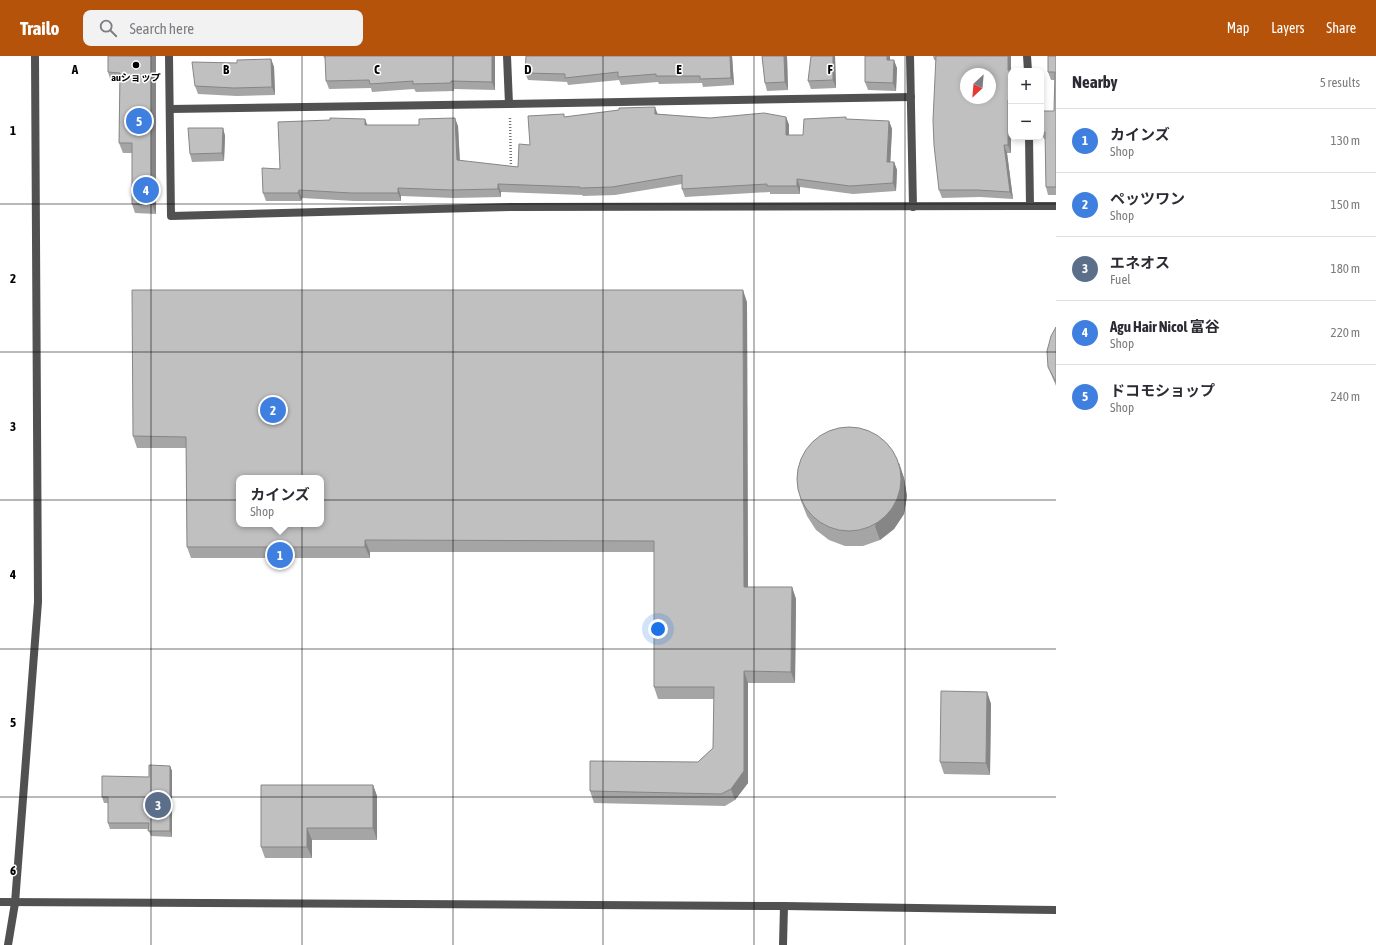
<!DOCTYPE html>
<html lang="en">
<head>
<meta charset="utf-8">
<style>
	:root { --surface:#fff; --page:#f2f2f3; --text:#2b2b33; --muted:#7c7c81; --line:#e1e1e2; --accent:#b45309 }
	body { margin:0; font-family:"Asap Condensed","Noto Sans JP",sans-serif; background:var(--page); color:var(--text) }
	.controls { position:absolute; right:12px; top:12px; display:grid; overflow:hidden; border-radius:8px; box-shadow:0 2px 6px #0003 }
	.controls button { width:36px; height:36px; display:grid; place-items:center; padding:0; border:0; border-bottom:1px solid var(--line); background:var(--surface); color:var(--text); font:20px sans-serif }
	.compass { position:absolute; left:960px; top:12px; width:36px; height:36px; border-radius:50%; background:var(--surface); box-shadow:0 2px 6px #0003; rotate:206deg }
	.you { position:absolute; left:658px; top:573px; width:14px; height:14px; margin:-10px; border:3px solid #fff; border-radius:50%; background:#1a73e8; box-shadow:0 0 0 6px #1a73e833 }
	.badge { display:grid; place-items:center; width:26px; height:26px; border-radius:50%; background:var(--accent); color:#fff; font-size:13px; font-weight:700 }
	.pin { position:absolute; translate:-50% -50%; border:2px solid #fff; box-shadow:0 1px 4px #0006 }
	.popup { position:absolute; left:236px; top:419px; width:88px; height:52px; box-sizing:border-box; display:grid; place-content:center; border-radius:8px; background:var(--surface); filter:drop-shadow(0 1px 3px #0005); font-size:13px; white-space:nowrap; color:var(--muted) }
	.popup b { font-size:15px; color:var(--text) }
	.popup::after { content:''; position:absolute; left:50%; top:100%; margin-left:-8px; border:8px solid transparent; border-top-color:var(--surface) }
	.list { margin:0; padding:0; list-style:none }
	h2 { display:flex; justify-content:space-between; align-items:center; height:52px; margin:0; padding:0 16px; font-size:17px }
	h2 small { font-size:13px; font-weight:400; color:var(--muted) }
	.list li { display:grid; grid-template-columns:26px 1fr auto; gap:12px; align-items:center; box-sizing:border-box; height:64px; padding:0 16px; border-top:1px solid var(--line) }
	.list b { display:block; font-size:15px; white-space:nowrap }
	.list p { margin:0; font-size:13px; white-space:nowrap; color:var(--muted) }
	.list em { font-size:13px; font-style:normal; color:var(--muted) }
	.icon { flex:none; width:22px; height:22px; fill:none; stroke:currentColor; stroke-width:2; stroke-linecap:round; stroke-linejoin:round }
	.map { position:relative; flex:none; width:1056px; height:889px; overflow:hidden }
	header { display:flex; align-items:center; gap:24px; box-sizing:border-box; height:56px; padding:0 20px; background:var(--accent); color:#fff }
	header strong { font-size:19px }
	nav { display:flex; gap:22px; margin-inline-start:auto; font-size:14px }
	.search { width:280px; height:36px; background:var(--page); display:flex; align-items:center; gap:10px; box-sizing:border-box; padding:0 14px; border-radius:8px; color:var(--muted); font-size:15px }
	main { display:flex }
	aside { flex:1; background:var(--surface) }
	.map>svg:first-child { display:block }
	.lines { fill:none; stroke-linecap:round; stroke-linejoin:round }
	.path { stroke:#737373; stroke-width:2.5; stroke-dasharray:1 2; stroke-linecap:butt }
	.minor { stroke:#515151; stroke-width:8 }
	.tertiary { stroke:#515151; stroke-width:8 }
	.wall { fill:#a5a5a5 }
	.shaded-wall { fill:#868686 }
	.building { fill:#c0c0c0; stroke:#868686; fill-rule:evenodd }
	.grid { fill:none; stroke:#000; stroke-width:1; stroke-opacity:0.55 }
	.poi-dot { fill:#000; stroke:#fff; stroke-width:1.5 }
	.labels { text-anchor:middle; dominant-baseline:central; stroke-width:3; stroke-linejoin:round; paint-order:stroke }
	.poi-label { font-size:10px; font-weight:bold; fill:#000; stroke:#fff }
	.grid-label { font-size:13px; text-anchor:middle; font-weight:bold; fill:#000; stroke:#fff; stroke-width:3; stroke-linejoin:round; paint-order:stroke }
</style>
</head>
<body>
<header>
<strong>Trailo</strong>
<div class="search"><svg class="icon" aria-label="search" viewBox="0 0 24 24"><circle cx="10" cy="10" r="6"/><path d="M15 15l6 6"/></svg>Search here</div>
<nav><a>Map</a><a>Layers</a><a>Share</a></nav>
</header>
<main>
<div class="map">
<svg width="1056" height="889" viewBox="0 0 1056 889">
	<rect width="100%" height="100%" fill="#fff"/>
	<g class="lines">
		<polyline class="path" points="510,62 511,113"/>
		<g class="minor">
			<polyline points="169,0 171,160 512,151 1056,150"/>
			<polyline points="507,0 509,48 911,41"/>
			<polyline points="910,0 913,151"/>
			<polyline points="1027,0 1028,15"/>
			<polyline points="170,53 509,48"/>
			<polyline points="1029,81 1030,150"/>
		</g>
		<g class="tertiary">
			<polyline points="0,846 784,850 1056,854"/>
			<polyline points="8,889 15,847 38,546 35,0"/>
			<polyline points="783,889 784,850"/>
		</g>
	</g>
	<g class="wall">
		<polygon points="108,0 156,0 156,158 135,157 132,148 132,97 123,97 119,87 120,26 111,26 108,16"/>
		<polygon points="323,0 495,0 495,34 454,33 454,35 416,36 414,33 372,36 371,32 329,33 326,25 326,3 325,3"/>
		<polygon points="732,0 734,29 703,31 702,27 659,28 658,26 621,29 619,24 568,29 567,26 528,24 525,17"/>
		<polygon points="762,0 787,0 788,34 767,35 765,27"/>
		<polygon points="835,0 836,32 811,33 808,25"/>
		<polygon points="865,0 890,0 890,4 897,12 896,35 868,34 865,26"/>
		<polygon points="933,0 1011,0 1011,97 1007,97 1013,143 980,141 942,142 939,134 936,4 934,4"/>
		<polygon points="1056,0 1056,139 1048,139 1046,131 1045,83 1044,83 1041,76 1041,55 1054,55 1055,24 1051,24 1048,16"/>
		<polygon points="271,3 274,11 275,39 237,40 198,38 195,30 237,7"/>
		<polygon points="658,58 710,62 786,61 789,69 789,79 803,79 846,61 846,64 889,65 892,73 890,106 894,106 897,114 896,135 853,138 800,131 800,138 770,138 770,136 685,141 682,133 682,128 615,139 583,140 582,139 501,136 501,141 454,142 401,140 401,145 354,145 302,142 301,145 266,145 263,137 280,113 365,63 367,69 458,70 460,105 518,111 530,89 565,61"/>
		<polygon points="223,72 225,80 224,105 192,106 190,98"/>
		<polygon points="747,246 748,531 792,531 796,543 795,627 748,627 748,727 735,744 725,750 594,747 590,735 698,706 713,692 714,643 658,643 654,631 654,496 370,496 370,502 191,502 187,491 186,392 137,392 133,380"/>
		<polygon points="1056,271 1056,330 1048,311"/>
		<polygon points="899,407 904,422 907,440 904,458 894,473 880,484 863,490 845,490 829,484 816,474 807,460 801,445"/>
		<polygon points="987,636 991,648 990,719 944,718 940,706"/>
		<polygon points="170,710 172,715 172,781 151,780 148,773 110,773 108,767 108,747 104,747 102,741 149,721"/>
		<polygon points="373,729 377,740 377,784 312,784 312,802 265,802 261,791"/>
	</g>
	<g class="shaded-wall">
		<polygon points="152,0 156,0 156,158 152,148"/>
		<polygon points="492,0 495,0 495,34 492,26"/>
		<polygon points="730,0 732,0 734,29 731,22"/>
		<polygon points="784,0 787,0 788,34 785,26"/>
		<polygon points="833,0 835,0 836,32 833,24"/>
		<polygon points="887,0 890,0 890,12 887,4"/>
		<polygon points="1008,0 1011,0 1011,48 1010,44 1008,14"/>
		<polygon points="271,3 274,11 275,39 272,31"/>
		<polygon points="894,4 897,12 896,35 893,27"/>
		<polygon points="1008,44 1011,52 1011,97 1008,89"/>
		<polygon points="655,51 658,59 655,58"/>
		<polygon points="786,61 789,69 789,87 786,79"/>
		<polygon points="455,62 458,70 460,112 457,104"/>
		<polygon points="365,63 368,71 365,69"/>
		<polygon points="889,65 892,73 890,114 887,106"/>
		<polygon points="223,72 225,80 224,105 222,97"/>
		<polygon points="1004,89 1007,97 1013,143 1010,136"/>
		<polygon points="894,106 897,114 896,135 893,127"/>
		<polygon points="797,123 800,131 800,138 797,130"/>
		<polygon points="498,128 501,136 501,141 498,133"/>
		<polygon points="398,132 401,140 401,145 398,137"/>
		<polygon points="299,134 302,142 301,145 298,137"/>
		<polygon points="743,234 747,246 748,542 744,531"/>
		<polygon points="899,407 904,422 907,440 904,458 894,473 880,484 875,470"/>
		<polygon points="365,484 370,496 370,502 365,491"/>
		<polygon points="792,531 796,543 795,627 791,616"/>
		<polygon points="744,615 748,627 748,727 735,744 731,733"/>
		<polygon points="987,636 991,648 990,719 986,707"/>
		<polygon points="170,710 172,715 172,781 170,775"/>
		<polygon points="373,729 377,740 377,784 373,772"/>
		<polygon points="307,772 312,784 312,802 307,791"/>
	</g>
	<g class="building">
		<polygon points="108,0 152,0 152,148 132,148 132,87 119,87 120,17 108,16"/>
		<polygon points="325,0 492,0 492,26 451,25 451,27 413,28 413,25 370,28 369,24 326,25"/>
		<polygon points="526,0 730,0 731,22 700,23 700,20 656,20 656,18 618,21 618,16 565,22 565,18 525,17"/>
		<polygon points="762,0 784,0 785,26 765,27"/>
		<polygon points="811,0 833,0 833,24 808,25"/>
		<polygon points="865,0 887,0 887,4 894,4 893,27 865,26"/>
		<path d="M936,0h72v14h1l1,30h-2v45h-4l6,47 -33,-2h-38l-5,-45 -1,-25zM966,18h24v24h-24z"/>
		<polygon points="1048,0 1056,0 1056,131 1046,131 1045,76 1041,76 1041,55 1054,55 1055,16 1048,16"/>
		<polygon points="271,3 272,31 234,32 195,30 192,6 237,7 237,4"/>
		<polygon points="655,51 655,58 710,62 764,57 786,61 786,79 803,79 804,63 846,61 846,63 889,65 887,106 894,106 893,127 850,130 797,123 797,130 767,130 767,128 682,133 682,119 612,131 580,132 580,131 498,128 498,133 451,134 398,132 398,137 351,137 299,134 298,137 263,137 262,112 280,113 278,66 330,64 330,62 365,63 365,69 419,69 419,63 455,62 457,104 518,111 519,88 530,89 528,60 564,58 564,61 619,54 619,52"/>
		<polygon points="188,72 223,72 222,97 190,98"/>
		<path d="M132,234h611l1,297h48l-1,85 -47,-1v100l-13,18 -10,5 -131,-3v-30l108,1 15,-14 1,-61h-60v-146l-289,-1v7h-178l-1,-110 -53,-1zM239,422h82v46h-82z"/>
		<polygon points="1056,271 1056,326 1048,311 1047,295 1051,280"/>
		<circle cx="849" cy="423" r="52"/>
		<polygon points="941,635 987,636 986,707 940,706"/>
		<polygon points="149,709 170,710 170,775 148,775 149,767 108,767 108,741 102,741 102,720 149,721"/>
		<polygon points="261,729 373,729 373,772 307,772 307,791 261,791"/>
	</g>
	<path class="grid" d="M151,0v889M302,0v889M453,0v889M603,0v889M754,0v889M905,0v889M0,148h1056M0,296h1056M0,444h1056M0,593h1056M0,741h1056"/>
	<circle class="poi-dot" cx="136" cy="9" r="4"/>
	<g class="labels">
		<g class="poi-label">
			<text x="136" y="21">auショップ</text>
		</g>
	</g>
	<g class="grid-label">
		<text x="75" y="18">A</text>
		<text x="226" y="18">B</text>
		<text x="377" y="18">C</text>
		<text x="528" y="18">D</text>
		<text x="679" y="18">E</text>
		<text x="830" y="18">F</text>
		<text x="13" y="79">1</text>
		<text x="13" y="227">2</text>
		<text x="13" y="375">3</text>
		<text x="13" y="523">4</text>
		<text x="13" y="671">5</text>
		<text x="13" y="819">6</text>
	</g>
</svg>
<div class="controls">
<button>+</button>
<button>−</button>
</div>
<svg class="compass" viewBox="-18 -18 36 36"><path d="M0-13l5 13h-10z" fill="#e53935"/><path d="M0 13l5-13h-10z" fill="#7c7c81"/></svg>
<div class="you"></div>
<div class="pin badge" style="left:280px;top:499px;background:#3f7fe0">1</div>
<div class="popup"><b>カインズ</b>Shop</div>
<div class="pin badge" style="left:273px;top:354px;background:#3f7fe0">2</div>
<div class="pin badge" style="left:158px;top:749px;background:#5c6f8a">3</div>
<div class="pin badge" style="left:146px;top:134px;background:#3f7fe0">4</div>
<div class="pin badge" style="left:139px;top:65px;background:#3f7fe0">5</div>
</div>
<aside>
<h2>Nearby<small>5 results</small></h2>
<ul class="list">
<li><span class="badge" style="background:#3f7fe0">1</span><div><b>カインズ</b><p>Shop</p></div><em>130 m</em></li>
<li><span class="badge" style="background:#3f7fe0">2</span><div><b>ペッツワン</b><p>Shop</p></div><em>150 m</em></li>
<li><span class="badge" style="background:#5c6f8a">3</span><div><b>エネオス</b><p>Fuel</p></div><em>180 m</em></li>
<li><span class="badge" style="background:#3f7fe0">4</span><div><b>Agu Hair Nicol 富谷</b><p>Shop</p></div><em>220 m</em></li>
<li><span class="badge" style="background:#3f7fe0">5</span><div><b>ドコモショップ</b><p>Shop</p></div><em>240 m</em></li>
</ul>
</aside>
</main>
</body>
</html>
